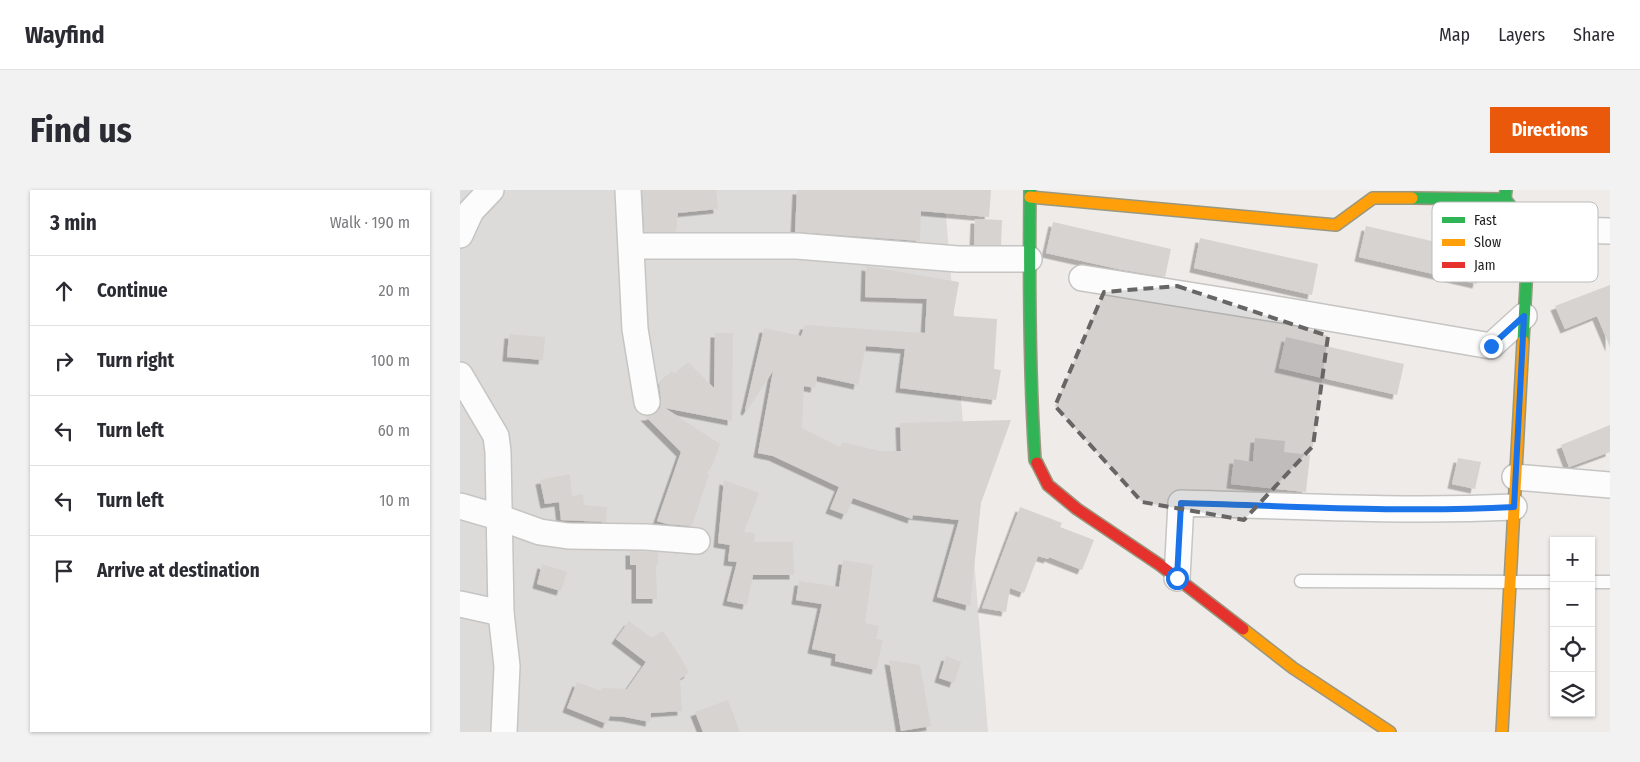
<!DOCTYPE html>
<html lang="en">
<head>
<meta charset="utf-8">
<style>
	:root { --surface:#fff; --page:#f2f2f3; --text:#2b2b33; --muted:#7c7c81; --line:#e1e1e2; --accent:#ea580c }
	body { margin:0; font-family:"Fira Sans Condensed",sans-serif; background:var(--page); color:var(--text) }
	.controls { position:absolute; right:15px; bottom:15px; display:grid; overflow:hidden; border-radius:0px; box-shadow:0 1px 4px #0004 }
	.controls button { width:45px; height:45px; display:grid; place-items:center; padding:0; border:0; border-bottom:1px solid var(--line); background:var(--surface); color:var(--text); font:25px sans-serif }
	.stop { position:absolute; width:15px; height:15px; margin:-11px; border:4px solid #1a73e8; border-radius:50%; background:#fff }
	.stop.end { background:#1a73e8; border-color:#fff; box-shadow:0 1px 5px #0008 }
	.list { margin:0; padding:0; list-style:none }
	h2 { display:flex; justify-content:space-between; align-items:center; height:65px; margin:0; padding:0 20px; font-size:21px }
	h2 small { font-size:16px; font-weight:400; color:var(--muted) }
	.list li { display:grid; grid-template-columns:32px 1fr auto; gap:15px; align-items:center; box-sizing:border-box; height:70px; padding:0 20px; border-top:1px solid var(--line) }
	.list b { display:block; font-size:19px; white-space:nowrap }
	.list em { font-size:16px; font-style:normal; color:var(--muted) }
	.icon { flex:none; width:28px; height:28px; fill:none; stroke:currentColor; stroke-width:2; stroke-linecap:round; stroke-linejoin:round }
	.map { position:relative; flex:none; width:1150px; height:542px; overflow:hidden; border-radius:0px }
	header { display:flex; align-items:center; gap:30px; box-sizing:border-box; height:70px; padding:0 25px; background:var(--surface); border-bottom:1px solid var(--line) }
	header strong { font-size:24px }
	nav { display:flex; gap:28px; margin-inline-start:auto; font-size:18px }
	.intro { display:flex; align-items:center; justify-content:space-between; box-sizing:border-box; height:120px; padding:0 30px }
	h1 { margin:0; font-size:35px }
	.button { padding:12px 22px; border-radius:0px; background:var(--accent); color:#fff; font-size:18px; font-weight:700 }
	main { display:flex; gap:30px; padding:0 30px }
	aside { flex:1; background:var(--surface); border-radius:0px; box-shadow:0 1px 4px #0004 }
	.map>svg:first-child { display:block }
	.residential { fill:#dddbd9 }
	.building { fill:#d6d3d1; filter:url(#shadow) }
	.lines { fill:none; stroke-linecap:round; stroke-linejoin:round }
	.lane-casing { stroke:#c6c5c4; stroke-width:15 }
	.street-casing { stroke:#c6c5c4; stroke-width:28 }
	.fast-casing { stroke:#99977f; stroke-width:14 }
	.slow-casing { stroke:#99977f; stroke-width:14 }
	.jam-casing { stroke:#99977f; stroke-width:14 }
	.lane { stroke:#fcfcfc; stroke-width:12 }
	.street { stroke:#fcfcfc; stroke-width:25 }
	.fast { stroke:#30b455; stroke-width:11 }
	.slow { stroke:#ff9f0a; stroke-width:11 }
	.jam { stroke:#e5322d; stroke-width:11 }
	.route { stroke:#1a73e8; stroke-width:6 }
	.marked { fill:#676665; fill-opacity:0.2; stroke:#676665; stroke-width:4; stroke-dasharray:10 6; stroke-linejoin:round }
	.key { fill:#fff; stroke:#bcbcbc; stroke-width:1 }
	.key-label { font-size:14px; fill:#1f1f1f }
</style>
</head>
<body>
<header>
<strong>Wayfind</strong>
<nav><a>Map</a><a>Layers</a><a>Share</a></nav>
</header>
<div class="intro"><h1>Find us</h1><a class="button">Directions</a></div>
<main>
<aside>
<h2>3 min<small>Walk · 190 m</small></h2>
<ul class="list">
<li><svg class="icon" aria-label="ahead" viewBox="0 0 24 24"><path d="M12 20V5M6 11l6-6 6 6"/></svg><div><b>Continue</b></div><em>20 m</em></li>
<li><svg class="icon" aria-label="right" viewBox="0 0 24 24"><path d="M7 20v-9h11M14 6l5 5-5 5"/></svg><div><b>Turn right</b></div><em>100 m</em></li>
<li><svg class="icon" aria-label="left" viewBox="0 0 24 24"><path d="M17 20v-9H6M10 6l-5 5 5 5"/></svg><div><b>Turn left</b></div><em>60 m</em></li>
<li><svg class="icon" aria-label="left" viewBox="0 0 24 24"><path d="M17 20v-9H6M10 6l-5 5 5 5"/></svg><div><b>Turn left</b></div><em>10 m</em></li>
<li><svg class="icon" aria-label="arrive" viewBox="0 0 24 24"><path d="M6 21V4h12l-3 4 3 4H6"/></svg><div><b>Arrive at destination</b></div></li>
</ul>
</aside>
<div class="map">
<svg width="1150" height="542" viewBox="0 0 1150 542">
	<defs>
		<filter id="shadow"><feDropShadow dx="-4.5" dy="4.5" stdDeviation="0" flood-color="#0004"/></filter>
	</defs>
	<rect width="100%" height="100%" fill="#eeebe8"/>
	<polygon class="residential" points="0,0 484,0 528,542 0,542"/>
	<g class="building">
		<polygon points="182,0 256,0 258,19 218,23 216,42 184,42"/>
		<polygon points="337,0 531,0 529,27 461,21 460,51 335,42"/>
		<polygon points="515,29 542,30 541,55 514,55"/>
		<polygon points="593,32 711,59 705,87 658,79 586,63"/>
		<polygon points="906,36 1024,63 1017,94 899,67"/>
		<polygon points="740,48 858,74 852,105 734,78"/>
		<polygon points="406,76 499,92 493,126 537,129 534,179 541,180 536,210 440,198 445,159 406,156 398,195 357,186 355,198 344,196 342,238 380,257 382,252 420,261 441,261 440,233 551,230 521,313 510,416 477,407 499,330 453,325 452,329 393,308 386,325 370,319 379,297 313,266 298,263 313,181 287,221 285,220 304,138 341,146 345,135 465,143 467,109 405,107"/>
		<polygon points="1150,95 1150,157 1137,126 1105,139 1095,116"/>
		<polygon points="255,143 273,143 272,231 205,218 260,254 253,274 247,283 249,284 232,336 207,334 197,331 221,262 185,226 190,226 196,223 200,218 201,210 199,194 212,181 215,184 228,172 254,198"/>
		<polygon points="49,144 85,147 83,170 47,167"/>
		<polygon points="826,147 944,174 937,205 819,178"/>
		<polygon points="1150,235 1150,262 1109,277 1101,255"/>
		<polygon points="795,248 825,251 824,262 850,265 846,302 771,294 774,269 793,272"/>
		<polygon points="998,268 1021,272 1015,299 992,294"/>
		<polygon points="110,284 112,306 123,304 124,315 147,317 146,332 101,330 99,312 85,314 80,290"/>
		<polygon points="264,290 299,303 284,342 295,343 294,352 333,352 334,385 293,385 287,415 267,411 277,372 268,371 270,355 258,353"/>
		<polygon points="560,317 602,333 600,337 634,350 622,380 589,367 588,369 578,366 564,403 550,398 546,422 522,418"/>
		<polygon points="170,361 198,362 198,375 196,375 197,409 176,409 176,375 170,375"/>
		<polygon points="383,370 413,375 405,433 419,436 416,449 423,450 416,480 375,471 376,464 352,459 362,414 336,410 339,391 379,397"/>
		<polygon points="82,374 107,382 101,401 77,394"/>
		<polygon points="169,431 192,448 203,441 221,468 229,483 220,489 222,521 191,523 190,532 165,527 150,526 147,534 107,518 117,492 141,501 142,498 167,499 186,472 156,449"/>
		<polygon points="486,466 501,472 494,493 479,488"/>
		<polygon points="429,470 460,475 471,536 441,541"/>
		<polygon points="268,510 280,542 243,542 235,522"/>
	</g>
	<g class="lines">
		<defs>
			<g id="lane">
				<polyline points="841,391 1094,392"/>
				<polyline points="1131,392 1150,392"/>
			</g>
			<g id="street">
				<polyline points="168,0 175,139 187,212"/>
				<polyline points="1069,39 1150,41"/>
				<polyline points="0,45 11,21 31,0"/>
				<polyline points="172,56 337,56 498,69 569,69"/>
				<polyline points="622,88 822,120 1031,156 1064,126"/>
				<polyline points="0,185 36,246 38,262 41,423 47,476 44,542"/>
				<polyline points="1055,287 1150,295"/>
				<polyline points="0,316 38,327 80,342 108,346 186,347 237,351"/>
				<path d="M717,388l4,-75c111,3 222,9 333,4"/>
				<polyline points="0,414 41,423"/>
			</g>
			<g id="fast">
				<path d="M570,0c-1,90 -1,180 5,270l2,3"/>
				<polyline points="1046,0 1045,9 1069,39 1063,151"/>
				<polyline points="952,8 1045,9"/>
			</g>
			<g id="slow">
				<polyline points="570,7 876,35 913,8 952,8"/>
				<polyline points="783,439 833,478 930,542"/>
				<polyline points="1042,542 1063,151"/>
			</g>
			<polyline id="jam" points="577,273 588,295 617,319 700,375 783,439"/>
		</defs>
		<use href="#lane" class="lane-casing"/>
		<use href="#street" class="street-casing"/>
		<use href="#fast" class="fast-casing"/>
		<use href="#slow" class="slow-casing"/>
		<use href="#jam" class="jam-casing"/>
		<use href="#lane" class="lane"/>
		<use href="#street" class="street"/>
		<use href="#fast" class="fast"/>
		<use href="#slow" class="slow"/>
		<use href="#jam" class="jam"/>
	</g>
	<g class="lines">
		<path class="route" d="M717,388l4,-75c111,3 222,10 333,4l10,-191 -33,30"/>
	</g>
	<path class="marked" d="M717,96l151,50 -15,110 -69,74 -102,-18 -87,-96 49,-114z"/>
	<rect x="972" y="12" width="166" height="80" rx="8" class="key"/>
	<rect x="982" y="27" width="23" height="6" fill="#30b455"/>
	<rect x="982" y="49" width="23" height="7" fill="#ff9f0a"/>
	<rect x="982" y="72" width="23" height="6" fill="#e5322d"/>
	<g class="key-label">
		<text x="1014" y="35">Fast</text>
		<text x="1014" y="57">Slow</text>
		<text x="1014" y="80">Jam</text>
	</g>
</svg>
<div class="controls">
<button>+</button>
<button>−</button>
<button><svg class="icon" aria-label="locate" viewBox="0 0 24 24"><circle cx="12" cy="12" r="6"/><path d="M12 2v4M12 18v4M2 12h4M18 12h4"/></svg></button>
<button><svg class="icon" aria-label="layers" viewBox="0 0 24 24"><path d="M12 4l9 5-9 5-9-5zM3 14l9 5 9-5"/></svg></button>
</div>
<div class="stop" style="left:717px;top:388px"></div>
<div class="stop end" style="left:1031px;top:156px"></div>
</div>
</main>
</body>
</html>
